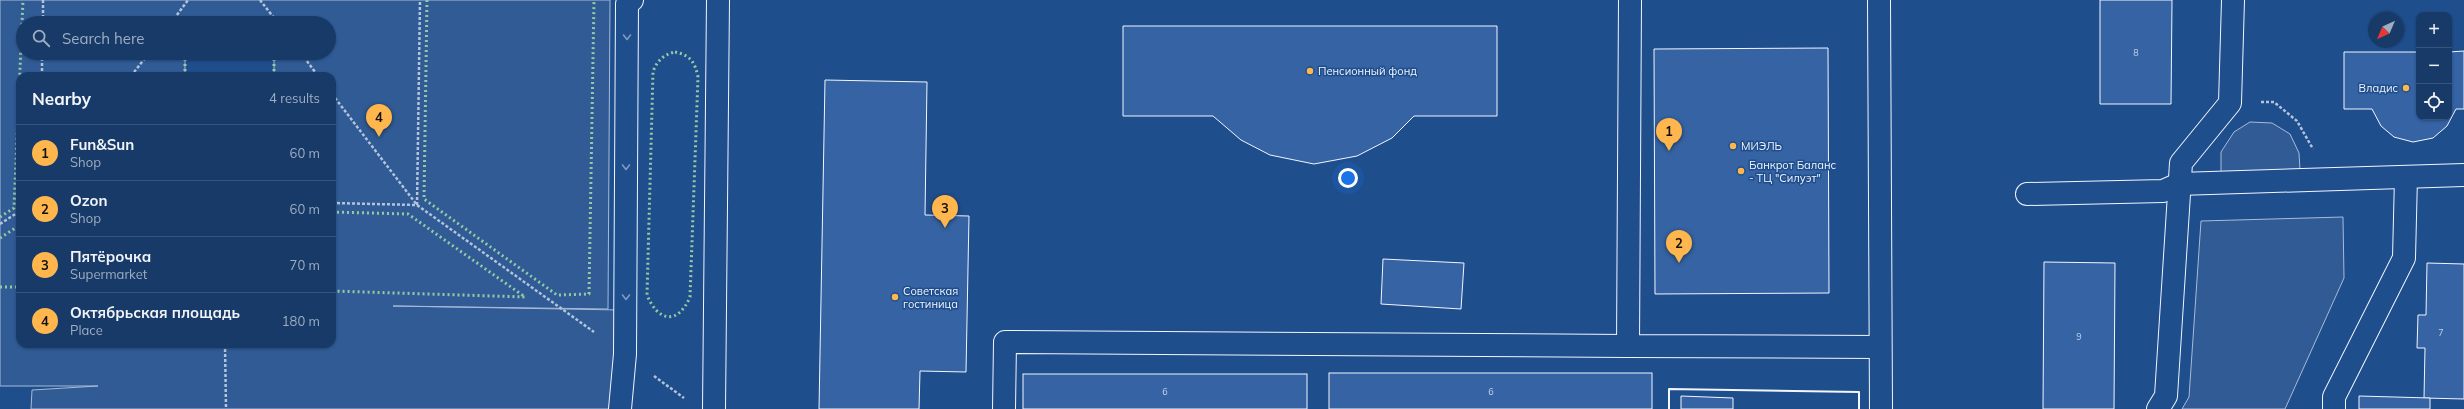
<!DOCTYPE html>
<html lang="en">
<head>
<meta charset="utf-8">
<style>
	:root { --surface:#173a69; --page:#244571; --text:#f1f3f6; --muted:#9eadc0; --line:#36547d; --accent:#ffb74d }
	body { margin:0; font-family:Mulish,sans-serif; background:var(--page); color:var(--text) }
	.controls { position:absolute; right:12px; top:12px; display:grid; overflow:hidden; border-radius:8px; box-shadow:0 1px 3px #0004 }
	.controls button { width:36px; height:36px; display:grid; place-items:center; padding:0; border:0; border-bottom:1px solid var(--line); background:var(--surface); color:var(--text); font:20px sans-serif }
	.compass { position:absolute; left:2368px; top:12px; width:36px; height:36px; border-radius:50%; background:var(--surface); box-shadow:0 1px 3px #0004; rotate:224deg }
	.you { position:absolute; left:1348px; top:178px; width:14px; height:14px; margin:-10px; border:3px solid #fff; border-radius:50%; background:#1a73e8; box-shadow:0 0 0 6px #1a73e833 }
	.badge { display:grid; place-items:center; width:26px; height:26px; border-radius:50%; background:var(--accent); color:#111; font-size:13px; font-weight:700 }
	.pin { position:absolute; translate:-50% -33px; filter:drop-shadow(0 1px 2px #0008) }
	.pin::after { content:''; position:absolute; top:21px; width:14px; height:12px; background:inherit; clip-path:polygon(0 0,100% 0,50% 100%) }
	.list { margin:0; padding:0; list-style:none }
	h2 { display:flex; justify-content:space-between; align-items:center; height:52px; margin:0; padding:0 16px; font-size:17px }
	h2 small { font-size:13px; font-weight:400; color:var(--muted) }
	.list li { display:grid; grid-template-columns:26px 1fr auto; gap:12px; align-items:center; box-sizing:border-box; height:56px; padding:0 16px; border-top:1px solid var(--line) }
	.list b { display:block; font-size:15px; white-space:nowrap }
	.list p { margin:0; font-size:13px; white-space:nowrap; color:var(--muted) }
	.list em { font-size:13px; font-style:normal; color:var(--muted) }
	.icon { flex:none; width:22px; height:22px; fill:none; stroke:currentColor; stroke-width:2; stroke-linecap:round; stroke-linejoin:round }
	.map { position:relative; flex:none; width:2464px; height:409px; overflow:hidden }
	.search { position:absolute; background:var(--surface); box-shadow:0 1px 3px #0004; left:16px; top:16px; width:320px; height:44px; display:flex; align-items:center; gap:10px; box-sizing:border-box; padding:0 14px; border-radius:22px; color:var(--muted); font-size:15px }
	.panel { position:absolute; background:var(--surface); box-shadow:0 1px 3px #0004; left:16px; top:72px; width:320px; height:276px; border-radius:12px }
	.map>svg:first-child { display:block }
	.built { fill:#305b95; stroke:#a8bbd7; fill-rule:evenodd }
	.building { fill:#3563a3; stroke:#f2f6ff }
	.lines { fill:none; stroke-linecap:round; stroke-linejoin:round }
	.minor-casing { stroke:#f2f6ff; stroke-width:24 }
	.path { stroke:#b3c4dc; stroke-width:2.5; stroke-dasharray:3 2; stroke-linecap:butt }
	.minor { stroke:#1f4e8c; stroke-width:22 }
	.hedge { stroke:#97c8a6; stroke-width:3; stroke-dasharray:2 3; stroke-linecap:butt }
	.wall { stroke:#f2f6ff; stroke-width:2 }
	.oneway { stroke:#7e9ac0 }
	.poi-dot { fill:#ffb74d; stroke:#1f4e8c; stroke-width:1.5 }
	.labels { text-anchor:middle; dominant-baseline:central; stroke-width:3; stroke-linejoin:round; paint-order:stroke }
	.number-label { font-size:9px; fill:#c3d1e8 }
	.poi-label { font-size:11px; fill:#f2f6ff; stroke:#1f4e8c; text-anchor:start }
</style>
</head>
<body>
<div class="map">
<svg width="2464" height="409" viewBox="0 0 2464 409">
	<rect width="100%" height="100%" fill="#1f4e8c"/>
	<g class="built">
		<path d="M0,0h610l-2,309 -215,-3 228,4 -1,99h-589l1,-19 66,-4h-98zM23,23h306v30h-55v23h58v268h-312v-268h165v-23h-162z"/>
		<polygon points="2250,122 2272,123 2290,134 2299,153 2300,170 2221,174 2221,152 2234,132"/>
		<polygon points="2343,217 2344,278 2285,409 2182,409 2189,397 2201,221"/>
	</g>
	<g class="building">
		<polygon points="2100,0 2172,0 2171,104 2100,104"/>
		<polygon points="1123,26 1497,26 1497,116 1414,116 1392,138 1357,156 1314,164 1270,155 1241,140 1213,116 1123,116"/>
		<polygon points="1828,48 1829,293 1655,294 1654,49"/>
		<polygon points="2464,51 2464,109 2456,109 2447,126 2433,138 2413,142 2394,137 2381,126 2372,109 2344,109 2344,52 2419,52 2419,117 2449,117 2449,52"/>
		<polygon points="825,80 927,82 925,215 969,216 966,372 920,371 919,409 819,409"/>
		<polygon points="1383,259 1464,263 1461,309 1381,304"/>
		<polygon points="2044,262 2115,263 2114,409 2043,409"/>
		<polygon points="2427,263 2464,264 2464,399 2424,398 2425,348 2417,348 2418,315 2426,315"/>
		<rect x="1329" y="373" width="323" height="36"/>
		<rect x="1023" y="374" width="284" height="35"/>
		<polygon points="1681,396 1733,398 1733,409 1681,409"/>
		<polygon points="2359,396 2430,398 2430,409 2359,409"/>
	</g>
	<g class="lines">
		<defs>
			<g id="minor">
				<polyline points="1630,0 1628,346 1880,347"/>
				<polyline points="1879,0 1881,409"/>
				<polyline points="2027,194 2163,191 2179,184 2464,175"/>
				<polyline points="620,409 625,354 627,4 632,0"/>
				<polyline points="714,409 718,0"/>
				<polyline points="1004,409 1005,342 1628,346"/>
				<polyline points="2158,409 2166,396 2181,163 2230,103 2233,0"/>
				<polyline points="2334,409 2334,397 2404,258 2406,177"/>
			</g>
		</defs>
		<use href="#minor" class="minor-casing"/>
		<g class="path">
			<polyline points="260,0 278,23"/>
			<polyline points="43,23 43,0"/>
			<polyline points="171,23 188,0"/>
			<polyline points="301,53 318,76"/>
			<polyline points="42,76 42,53"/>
			<polyline points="131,76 149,53"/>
			<polyline points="332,94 417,205 594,332"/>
			<polyline points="2261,102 2274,102 2297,121 2313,149"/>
			<polyline points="332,203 417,205 420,0"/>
			<polyline points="0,224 20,211"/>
			<polyline points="225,344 226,409"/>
			<polyline points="654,376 684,398"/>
		</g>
		<use href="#minor" class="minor"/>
		<g class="hedge">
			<polyline points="427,0 424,199 557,295 589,294 594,0"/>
			<path d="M675,52c15,3 20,10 23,25l-8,220c-12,28 -32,25 -43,-2l6,-223c3,-10 11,-18 22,-20z"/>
			<polyline points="185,76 185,53"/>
			<polyline points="274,76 274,53"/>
			<polyline points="332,212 408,214 525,297 332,291"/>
			<polyline points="0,217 14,208 23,0"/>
			<polyline points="0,238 20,225"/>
			<polyline points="0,287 20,287"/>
		</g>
		<polyline class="wall" points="1669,409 1669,389 1859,392 1859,409"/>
	</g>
	<defs><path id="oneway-chevron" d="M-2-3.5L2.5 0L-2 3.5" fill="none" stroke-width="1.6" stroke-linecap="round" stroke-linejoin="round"/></defs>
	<g class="oneway">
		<use href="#oneway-chevron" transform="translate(627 37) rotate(90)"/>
		<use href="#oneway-chevron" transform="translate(626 167) rotate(90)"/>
		<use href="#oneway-chevron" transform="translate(626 297) rotate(90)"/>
	</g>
	<g class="poi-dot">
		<circle cx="1310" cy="71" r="4"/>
		<circle cx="2406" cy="88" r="4"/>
		<circle cx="1733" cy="146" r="4"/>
		<circle cx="1741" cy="171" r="4"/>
		<circle cx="895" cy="297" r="4"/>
	</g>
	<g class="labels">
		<g class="number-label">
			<text x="2136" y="52">8</text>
			<text x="2441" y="332">7</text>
			<text x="2079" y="336">9</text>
			<text x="1165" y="391">6</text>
			<text x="1491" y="391">6</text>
		</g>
		<g class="poi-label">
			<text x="1318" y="71">Пенсионный фонд</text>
			<text x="2398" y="88" text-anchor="end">Владис</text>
			<text x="1741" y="146">МИЭЛЬ</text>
			<text x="1749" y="165">Банкрот Баланс<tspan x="1749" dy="13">- ТЦ "Силуэт"</tspan></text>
			<text x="903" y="291">Советская<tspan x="903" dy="13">гостиница</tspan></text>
		</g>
	</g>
</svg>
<div class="controls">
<button>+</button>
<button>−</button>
<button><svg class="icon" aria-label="locate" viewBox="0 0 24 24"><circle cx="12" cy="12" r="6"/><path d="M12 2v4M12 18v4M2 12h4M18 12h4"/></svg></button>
</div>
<svg class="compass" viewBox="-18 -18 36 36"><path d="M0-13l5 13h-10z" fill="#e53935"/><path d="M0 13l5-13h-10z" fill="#9eadc0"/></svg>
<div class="you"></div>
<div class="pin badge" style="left:1669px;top:151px">1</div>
<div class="pin badge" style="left:1679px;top:263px">2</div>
<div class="pin badge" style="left:945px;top:228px">3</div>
<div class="pin badge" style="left:379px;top:137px">4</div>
<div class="search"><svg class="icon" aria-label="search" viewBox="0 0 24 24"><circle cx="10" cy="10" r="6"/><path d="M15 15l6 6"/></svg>Search here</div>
<section class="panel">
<h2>Nearby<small>4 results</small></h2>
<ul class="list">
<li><span class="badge">1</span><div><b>Fun&amp;Sun</b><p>Shop</p></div><em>60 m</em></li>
<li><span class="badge">2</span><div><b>Ozon</b><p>Shop</p></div><em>60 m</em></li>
<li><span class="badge">3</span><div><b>Пятёрочка</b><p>Supermarket</p></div><em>70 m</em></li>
<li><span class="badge">4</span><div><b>Октябрьская площадь</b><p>Place</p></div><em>180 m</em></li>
</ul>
</section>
</div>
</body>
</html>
